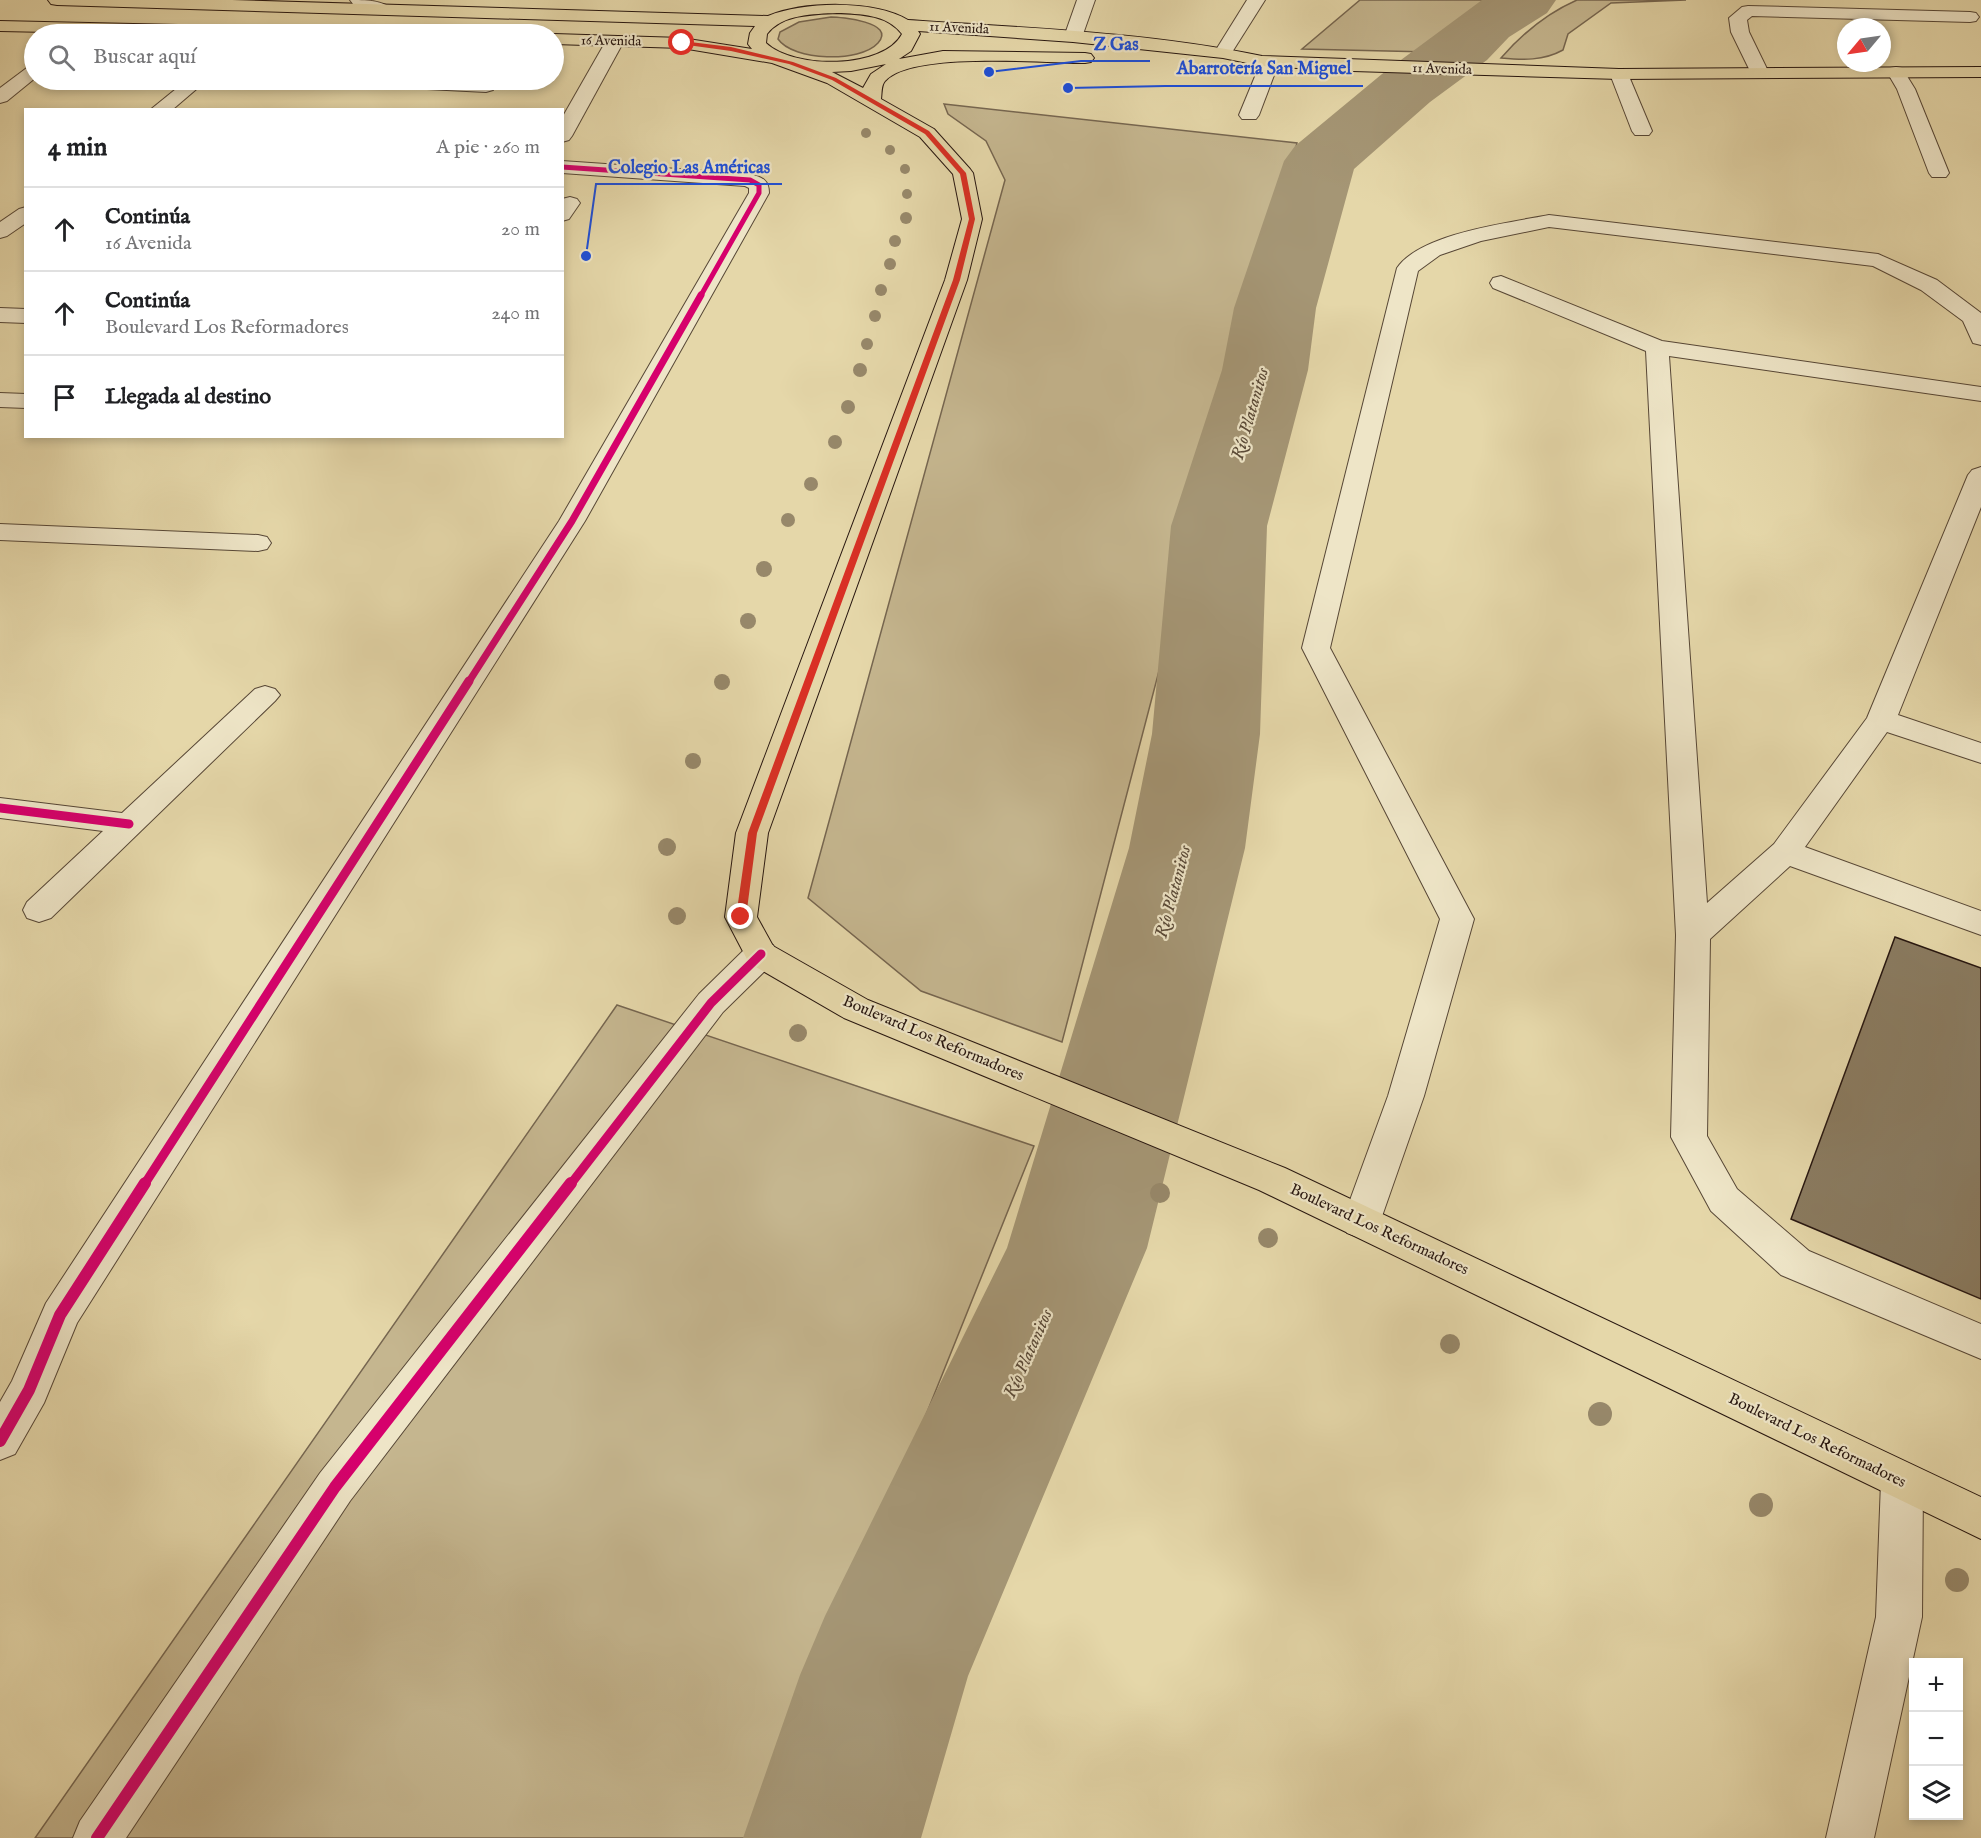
<!DOCTYPE html>
<html lang="es">
<head>
<meta charset="utf-8">
<style>
	:root { --surface:#fff; --page:#f6f6f6; --text:#202124; --muted:#757577; --line:#e0e0e0 }
	body { margin:0; font-family:"IM FELL English",serif; background:var(--page); color:var(--text) }
	.controls { position:absolute; right:18px; bottom:18px; display:grid; overflow:hidden; border-radius:0px; box-shadow:0 3px 9px #0003 }
	.controls button { width:54px; height:54px; display:grid; place-items:center; padding:0; border:0; border-bottom:2px solid var(--line); background:var(--surface); color:var(--text); font:30px sans-serif }
	.compass { position:absolute; left:1837px; top:18px; width:54px; height:54px; border-radius:50%; background:var(--surface); box-shadow:0 3px 9px #0003; rotate:241deg }
	.stop { position:absolute; width:18px; height:18px; margin:-14px; border:4px solid #d93025; border-radius:50%; background:#fff }
	.stop.end { background:#d93025; border-color:#fff; box-shadow:0 2px 6px #0008 }
	.list { margin:0; padding:0; list-style:none }
	h2 { display:flex; justify-content:space-between; align-items:center; height:78px; margin:0; padding:0 24px; font-size:26px }
	h2 small { font-size:20px; font-weight:400; color:var(--muted) }
	.list li { display:grid; grid-template-columns:39px 1fr auto; gap:18px; align-items:center; box-sizing:border-box; height:84px; padding:0 24px; border-top:2px solid var(--line) }
	.list b { display:block; font-size:22px; white-space:nowrap }
	.list p { margin:0; font-size:20px; white-space:nowrap; color:var(--muted) }
	.list em { font-size:20px; font-style:normal; color:var(--muted) }
	.icon { flex:none; width:33px; height:33px; fill:none; stroke:currentColor; stroke-width:2; stroke-linecap:round; stroke-linejoin:round }
	.map { position:relative; flex:none; width:1981px; height:1838px; overflow:hidden }
	.search { position:absolute; background:var(--surface); box-shadow:0 3px 9px #0003; left:24px; top:24px; width:540px; height:66px; display:flex; align-items:center; gap:15px; box-sizing:border-box; padding:0 21px; border-radius:33px; color:var(--muted); font-size:22px }
	.panel { position:absolute; background:var(--surface); box-shadow:0 3px 9px #0003; left:24px; top:108px; width:540px; height:330px; border-radius:0px }
	.map>svg:first-child { display:block }
	.green { fill:#c5b68f; stroke:#766650; stroke-width:1.5 }
	.lines { fill:none; stroke-linecap:round; stroke-linejoin:round }
	.river { fill:#a59675; fill-rule:evenodd }
	.building { fill:#8a7b60; stroke:#281710; stroke-width:1.5 }
	.minor-casing { stroke:#574736; stroke-width:2 }
	.major-casing { stroke:#281710; stroke-width:2 }
	.minor { fill:#eee5c7; fill-rule:evenodd }
	.major { fill:#e5d7a9; fill-rule:evenodd }
	.cycleway-far3-casing { stroke:#eee5c7; stroke-width:8 }
	.cycleway-far2-casing { stroke:#eee5c7; stroke-width:10 }
	.cycleway-far1-casing { stroke:#eee5c7; stroke-width:13 }
	.cycleway-casing { stroke:#eee5c7; stroke-width:16 }
	.cycleway-far3 { stroke:#d6006c; stroke-width:5 }
	.cycleway-far2 { stroke:#d6006c; stroke-width:7 }
	.cycleway-far1 { stroke:#d6006c; stroke-width:9 }
	.cycleway { stroke:#d6006c; stroke-width:12 }
	.tree { fill:#97886a }
	.route { fill:#d93025 }
	.labels { text-anchor:middle; dominant-baseline:central; stroke-width:4.5; stroke-linejoin:round; paint-order:stroke }
	.far-street-label { font-size:14px; fill:#281710; stroke:#eee5c7 }
	.street-label { font-size:16px; fill:#281710; stroke:#eee5c7 }
	.water-label { font-size:18px; font-style:italic; fill:#5a4a38; stroke:#eee5c7 }
	.leader { fill:none; stroke:#1d4ed8; stroke-width:2 }
	.callout-dot { fill:#1d4ed8; stroke:#eee5c7; stroke-width:2 }
	.callout-label { font-size:18px; text-anchor:middle; font-weight:bold; fill:#1d4ed8; stroke:#eee5c7; stroke-width:4.5; stroke-linejoin:round; paint-order:stroke }
</style>
</head>
<body>
<div class="map">
<svg width="1981" height="1838" viewBox="0 0 1981 1838">
	<rect width="100%" height="100%" fill="#e5d7a9"/>
	<filter id="stains"><feTurbulence type="fractalNoise" baseFrequency=".00333" numOctaves="4"/><feColorMatrix values="0 0 0 0 .2 0 0 0 0 .09 0 0 0 0 .02 0 0 0 .5 -.17"/></filter>
	<radialGradient id="worn" r=".72"><stop offset=".6" stop-color="#630" stop-opacity="0"/><stop offset="1" stop-color="#630" stop-opacity=".3"/></radialGradient>
	<g class="green">
		<polygon points="1360,0 1494,0 1476,10 1430,52 1302,49"/>
		<path d="M1577,0h109l-75,3 -43,31 -5,16c-20,11 -40,10 -62,8 21,-24 46,-45 76,-58z"/>
		<path d="M831,17c9,0 66,5 47,26 -18,20 -85,18 -100,-4l2,-7 19,-10z"/>
		<polygon points="944,104 1297,143 1062,1042 921,991 808,898 1005,180 986,141 948,114"/>
		<polygon points="617,1005 1034,1146 756,1838 35,1838"/>
	</g>
	<g class="lines">
		<polygon class="river" points="1482,0 1556,0 1547,13 1509,37 1487,60 1430,102 1354,169 1316,308 1308,370 1267,526 1260,734 1245,848 1147,1248 968,1676 921,1838 743,1838 800,1675 825,1616 1007,1248 1129,848 1152,734 1171,526 1222,370 1234,308 1284,161 1295,146 1382,74"/>
	</g>
	<polygon class="building" points="1895,937 1981,968 1981,1299 1791,1219"/>
	<g class="lines">
		<defs>
			<g id="minor">
				<path d="M350,0c15,0 33,0 43,10l-3,4h-12l-25,-10z"/>
				<polygon points="1077,0 1095,0 1082,37 1079,41 1067,41 1064,37"/>
				<polygon points="1247,0 1265,0 1229,57 1217,57 1214,53"/>
				<polygon points="1748,6 1970,12 1976,13 1979,17 1976,21 1970,22 1752,16 1747,20 1749,32 1769,73 1766,77 1754,77 1751,73 1731,32 1729,18 1742,7"/>
				<polygon points="615,36 621,37 624,41 572,136 569,140 562,142 562,118 606,41 609,37"/>
				<polygon points="1270,57 1276,58 1279,62 1259,115 1256,119 1242,119 1239,115 1261,62 1264,58"/>
				<polygon points="34,66 34,79 7,101 0,103 0,88 28,67"/>
				<polygon points="1896,67 1902,68 1915,89 1949,173 1946,177 1932,177 1929,173 1897,89 1887,72 1890,68"/>
				<polygon points="1619,69 1625,70 1628,74 1652,131 1649,135 1635,135 1632,131 1610,74 1613,70"/>
				<polygon points="187,80 207,80 172,110 150,110"/>
				<polygon points="359,80 467,80 493,82 495,86 493,90 486,92 368,86 361,84"/>
				<path d="M562,161l188,13c12,3 19,6 19,19l-184,328 -508,802 -33,80 -29,51 -15,6v-58l12,-21 34,-78 513,-782 190,-328v-5l-4,-2 -183,-13z"/>
				<polygon points="570,197 577,199 580,203 569,219 562,221 562,199"/>
				<polygon points="26,207 26,223 7,236 0,238 0,222 19,209"/>
				<path d="M1549,215l329,39 59,26 44,33v32l-8,-2 -10,-22 -42,-31 -48,-24 -324,-39 -68,14 -41,14 -22,16 -88,377 144,271 -50,177 -44,126 -5,11 -14,5 -14,-5 -5,-11 46,-126 52,-177 -138,-271 95,-380c24,-35 112,-45 152,-53z"/>
				<polygon points="1501,276 1662,341 1981,387 1981,401 1669,356 1707,903 1774,844 1867,718 1968,475 1972,470 1981,467 1981,507 1898,715 1981,743 1981,763 1887,732 1805,847 1981,911 1981,935 1790,866 1710,939 1707,1136 1737,1189 1809,1251 1981,1324 1981,1359 1781,1275 1711,1211 1671,1137 1676,935 1646,351 1493,288 1490,283 1493,278"/>
				<polygon points="0,308 26,309 26,323 0,322"/>
				<polygon points="0,393 26,394 26,408 0,407"/>
				<polygon points="0,524 258,535 267,537 271,543 267,549 258,551 0,540"/>
				<polygon points="265,686 275,689 280,695 275,701 51,918 39,922 27,918 23,910 27,902 103,831 0,818 0,798 122,813 255,689"/>
				<polygon points="761,942 773,945 778,954 773,963 723,1012 350,1501 126,1838 73,1838 80,1821 320,1473 699,994 749,945"/>
				<polygon points="1902,1462 1917,1468 1923,1482 1922,1617 1874,1838 1826,1838 1876,1617 1881,1482 1887,1468"/>
			</g>
			<g id="major">
				<path d="M48,0h184l536,16c37,-15 107,-16 140,4 118,8 238,12 354,36l357,13 362,-2v10l-362,2 -266,-8 -91,-5 -39,-8 -150,-16 -155,-11 2,3 -9,17 -12,8 44,-8 142,2 6,1 3,4 -3,4 -6,1c-40,0 -174,-12 -200,18 -4,5 -3,11 -4,18l53,30 36,40 3,4 9,46 -15,61 -199,553 -11,84 16,29 95,54 417,168 696,329v42l-722,-349 -415,-172 -95,-55 -24,-46 11,-84 209,-553 17,-61 -9,-45 -33,-37 -93,-54 -55,-20 -90,-15 -128,-4v-10h-3h3l128,4 70,11 -4,-5 2,-11 5,-7 -698,-21 -6,-1zM837,13c23,1 50,1 65,21 -19,36 -109,35 -136,9l1,-9c15,-20 47,-20 70,-21zM886,64l-15,10 -8,14 -31,-16 19,-1z"/>
				<polygon points="0,21 361,29 367,30 370,34 146,34 0,31"/>
			</g>
		</defs>
		<use href="#minor" class="minor-casing"/>
		<use href="#major" class="major-casing"/>
		<use href="#minor" class="minor"/>
		<use href="#major" class="major"/>
		<defs>
			<polyline id="cycleway-far3" points="562,167 750,180 759,185 759,193 700,297"/>
			<polyline id="cycleway-far2" points="468,683 572,521 701,295"/>
			<g id="cycleway-far1">
				<polyline points="0,808 129,824"/>
				<polyline points="144,1185 469,681"/>
				<polyline points="570,1185 711,1003 761,954"/>
			</g>
			<g id="cycleway">
				<polyline points="0,1441 29,1390 60,1315 145,1183"/>
				<polyline points="97,1838 335,1487 571,1183"/>
			</g>
		</defs>
		<use href="#cycleway-far3" class="cycleway-far3-casing"/>
		<use href="#cycleway-far2" class="cycleway-far2-casing"/>
		<use href="#cycleway-far1" class="cycleway-far1-casing"/>
		<use href="#cycleway" class="cycleway-casing"/>
		<use href="#cycleway-far3" class="cycleway-far3"/>
		<use href="#cycleway-far2" class="cycleway-far2"/>
		<use href="#cycleway-far1" class="cycleway-far1"/>
		<use href="#cycleway" class="cycleway"/>
	</g>
	<g class="tree">
		<circle cx="866" cy="133" r="5"/>
		<circle cx="890" cy="150" r="5"/>
		<circle cx="905" cy="169" r="5"/>
		<circle cx="907" cy="194" r="5"/>
		<circle cx="906" cy="218" r="6"/>
		<circle cx="895" cy="241" r="6"/>
		<circle cx="890" cy="264" r="6"/>
		<circle cx="881" cy="290" r="6"/>
		<circle cx="875" cy="316" r="6"/>
		<circle cx="867" cy="344" r="6"/>
		<circle cx="860" cy="370" r="7"/>
		<circle cx="848" cy="407" r="7"/>
		<circle cx="835" cy="442" r="7"/>
		<circle cx="811" cy="484" r="7"/>
		<circle cx="788" cy="520" r="7"/>
		<circle cx="764" cy="569" r="8"/>
		<circle cx="748" cy="621" r="8"/>
		<circle cx="722" cy="682" r="8"/>
		<circle cx="693" cy="761" r="8"/>
		<circle cx="667" cy="847" r="9"/>
		<circle cx="677" cy="916" r="9"/>
		<circle cx="798" cy="1033" r="9"/>
		<circle cx="1160" cy="1193" r="10"/>
		<circle cx="1268" cy="1238" r="10"/>
		<circle cx="1450" cy="1344" r="10"/>
		<circle cx="1600" cy="1414" r="12"/>
		<circle cx="1761" cy="1505" r="12"/>
		<circle cx="1957" cy="1580" r="12"/>
	</g>
	<polygon class="route" points="682,41 731,47 793,62 836,78 929,131 966,173 975,219 960,280 757,833 746,917 741,921 736,917 748,833 953,280 969,219 960,174 925,134 832,80 789,64 731,51 680,44"/>
	<g class="labels">
		<g class="far-street-label">
			<text transform="translate(959 28) rotate(3)">11 Avenida</text>
			<text transform="translate(611 41) rotate(1)">16 Avenida</text>
			<text transform="translate(1442 69) rotate(2)">11 Avenida</text>
		</g>
		<g class="street-label">
			<text transform="translate(933 1039) rotate(23)">Boulevard Los Reformadores</text>
			<text transform="translate(1379 1230) rotate(25)">Boulevard Los Reformadores</text>
			<text transform="translate(1817 1441) rotate(26)">Boulevard Los Reformadores</text>
		</g>
		<g class="water-label">
			<text transform="translate(1251 414) rotate(-74)">Río Platanitos</text>
			<text transform="translate(1174 892) rotate(-75)">Río Platanitos</text>
			<text transform="translate(1029 1354) rotate(-66)">Río Platanitos</text>
		</g>
	</g>
	<path class="leader" d="M989 72L1081 61H1150M1068 88L1165 86H1363M586 256L596 184H782"/>
	<g class="callout-dot">
		<circle cx="989" cy="72" r="6"/>
		<circle cx="1068" cy="88" r="6"/>
		<circle cx="586" cy="256" r="6"/>
	</g>
	<g class="callout-label">
		<text x="1116" y="50">Z Gas</text>
		<text x="1264" y="74">Abarrotería San Miguel</text>
		<text x="689" y="173">Colegio Las Américas</text>
	</g>
	<rect width="100%" height="100%" filter="url(#stains)"/>
	<rect width="100%" height="100%" fill="url(#worn)"/>
</svg>
<div class="controls">
<button>+</button>
<button>−</button>
<button><svg class="icon" aria-label="layers" viewBox="0 0 24 24"><path d="M12 4l9 5-9 5-9-5zM3 14l9 5 9-5"/></svg></button>
</div>
<svg class="compass" viewBox="-18 -18 36 36"><path d="M0-13l5 13h-10z" fill="#e53935"/><path d="M0 13l5-13h-10z" fill="#757577"/></svg>
<div class="stop" style="left:682px;top:43px"></div>
<div class="stop end" style="left:741px;top:917px"></div>
<div class="search"><svg class="icon" aria-label="search" viewBox="0 0 24 24"><circle cx="10" cy="10" r="6"/><path d="M15 15l6 6"/></svg>Buscar aquí</div>
<section class="panel">
<h2>4 min<small>A pie · 260 m</small></h2>
<ul class="list">
<li><svg class="icon" aria-label="ahead" viewBox="0 0 24 24"><path d="M12 20V5M6 11l6-6 6 6"/></svg><div><b>Continúa</b><p>16 Avenida</p></div><em>20 m</em></li>
<li><svg class="icon" aria-label="ahead" viewBox="0 0 24 24"><path d="M12 20V5M6 11l6-6 6 6"/></svg><div><b>Continúa</b><p>Boulevard Los Reformadores</p></div><em>240 m</em></li>
<li><svg class="icon" aria-label="arrive" viewBox="0 0 24 24"><path d="M6 21V4h12l-3 4 3 4H6"/></svg><div><b>Llegada al destino</b></div></li>
</ul>
</section>
</div>
</body>
</html>
